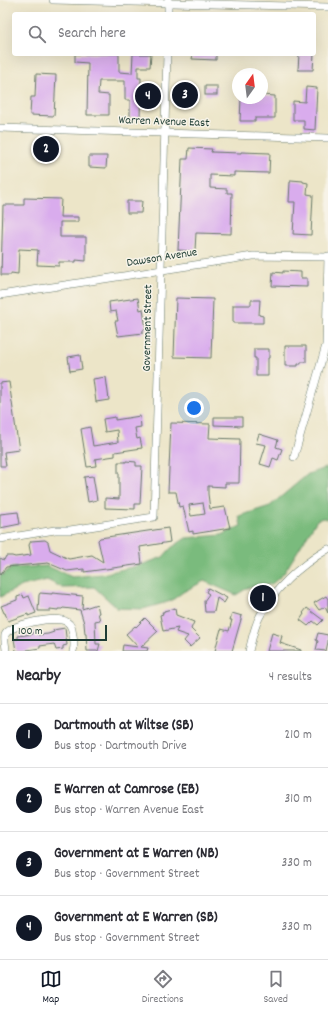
<!DOCTYPE html>
<html lang="en">
<head>
<meta charset="utf-8">
<style>
	:root { --surface:#fff; --page:#f7f7f7; --text:#2b2b33; --muted:#7c7c81; --line:#e1e1e2; --accent:#111827 }
	body { margin:0; font-family:Dekko,sans-serif; background:var(--page); color:var(--text) }
	.compass { position:absolute; left:232px; top:68px; width:36px; height:36px; border-radius:50%; background:var(--surface); box-shadow:0 4px 16px #0002; rotate:14deg }
	.scale { position:absolute; left:12px; bottom:10px; width:95px; box-sizing:border-box; padding-left:4px; border:2px solid #1f3d34; border-top:0; font-size:11px; line-height:14px; white-space:nowrap; color:#1f3d34; -webkit-text-stroke:3px #f7f3e8; paint-order:stroke }
	.you { position:absolute; left:194px; top:408px; width:14px; height:14px; margin:-10px; border:3px solid #fff; border-radius:50%; background:#1a73e8; box-shadow:0 0 0 6px #1a73e833 }
	.badge { display:grid; place-items:center; width:26px; height:26px; border-radius:50%; background:var(--accent); color:#fff; font-size:13px; font-weight:700 }
	.pin { position:absolute; translate:-50% -50%; border:2px solid #fff; box-shadow:0 1px 4px #0006 }
	.list { margin:0; padding:0; list-style:none }
	h2 { display:flex; justify-content:space-between; align-items:center; height:52px; margin:0; padding:0 16px; font-size:17px }
	h2 small { font-size:13px; font-weight:400; color:var(--muted) }
	.list li { display:grid; grid-template-columns:26px 1fr auto; gap:12px; align-items:center; box-sizing:border-box; height:64px; padding:0 16px; border-top:1px solid var(--line) }
	.list b { display:block; font-size:15px; white-space:nowrap }
	.list p { margin:0; font-size:13px; white-space:nowrap; color:var(--muted) }
	.list em { font-size:13px; font-style:normal; color:var(--muted) }
	.icon { flex:none; width:22px; height:22px; fill:none; stroke:currentColor; stroke-width:2; stroke-linecap:round; stroke-linejoin:round }
	.map { position:relative; flex:none; width:328px; height:651px; overflow:hidden }
	.search { position:absolute; background:var(--surface); box-shadow:0 4px 16px #0002; left:12px; right:12px; top:12px; height:44px; display:flex; align-items:center; gap:10px; box-sizing:border-box; padding:0 14px; border-radius:4px; color:var(--muted); font-size:15px }
	.sheet { height:308px; background:var(--surface) }
	nav { display:flex; justify-content:space-around; align-items:center; box-sizing:border-box; height:56px; border-top:1px solid var(--line); background:var(--surface); font-size:11px; color:var(--muted) }
	nav a { display:grid; justify-items:center; gap:2px }
	nav .on { color:var(--accent) }
	.map>svg:first-child { display:block }
	.forest { fill:#7abb7d; stroke:#4c7c58 }
	.building { fill:#d9aced; fill-rule:evenodd }
	.lines { fill:none; stroke-linecap:round; stroke-linejoin:round }
	.minor-casing { stroke:#677868; stroke-width:8 }
	.minor { stroke:#fff; stroke-width:7 }
	.labels { text-anchor:middle; dominant-baseline:central; stroke-width:3; stroke-linejoin:round; paint-order:stroke }
	.street-label { font-size:12px; fill:#1f3d34; stroke:#f7f3e8 }
</style>
</head>
<body>
<div class="map">
<svg width="328" height="651" viewBox="0 0 328 651">
	<rect width="100%" height="100%" fill="#f7f3e8"/>
	<filter id="ink" filterUnits="userSpaceOnUse"><feTurbulence type="fractalNoise" baseFrequency=".025" numOctaves="2"/><feDisplacementMap in="SourceGraphic" scale="8" xChannelSelector="R" yChannelSelector="G"/><feConvolveMatrix kernelMatrix="1 2 1 2 8 2 1 2 1" color-interpolation-filters="sRGB"/></filter>
	<filter id="wash" filterUnits="userSpaceOnUse"><feTurbulence type="fractalNoise" baseFrequency=".012" numOctaves="4" result="noise"/><feDisplacementMap in="SourceGraphic" scale="16" xChannelSelector="R" yChannelSelector="G"/><feGaussianBlur stdDeviation="0.9" result="paint"/><feColorMatrix in="noise" values="0 0 0 0 0 0 0 0 0 0 0 0 0 0 0 0 0 1.4 0 .05"/><feComposite in="paint" operator="in"/></filter>
	<g filter="url(#wash)">
		<rect width="100%" height="100%" fill="#ece5c8"/>
		<polygon class="forest" points="325,468 328,468 328,519 323,518 317,520 284,573 272,584 256,587 249,587 236,595 204,581 183,592 171,601 143,609 117,608 94,587 63,588 47,580 22,586 0,597 0,576 2,575 11,568 47,566 72,577 102,574 141,565 163,557 171,548 186,538 222,535 241,526 239,516 270,506 308,474"/>
		<g id="blocks">
			<g class="building">
				<polygon points="75,54 119,54 119,72 132,73 133,54 151,54 150,67 138,67 138,78 141,78 140,118 130,118 130,100 125,100 125,81 99,81 98,94 109,95 109,115 87,115 88,63 75,62"/>
				<polygon points="193,54 216,54 216,60 192,59"/>
				<polygon points="299,54 314,54 313,70 298,70"/>
				<polygon points="36,74 56,75 54,116 30,115 31,97 35,97"/>
				<rect x="205" y="86" width="12" height="9"/>
				<polygon points="306,87 317,88 315,130 304,129 304,120 293,120 293,101 305,102"/>
				<polygon points="262,95 275,96 275,118 255,118 255,121 240,121 241,98 262,98"/>
				<polygon points="189,148 212,149 211,152 241,153 241,152 270,153 269,173 234,172 234,176 210,175 210,188 227,189 227,193 232,193 231,234 196,233 195,250 191,251 178,250 182,159 188,159"/>
				<polygon points="89,156 107,156 106,168 89,167"/>
				<polygon points="291,180 303,181 303,182 308,183 307,194 313,195 311,235 293,234 295,202 289,202 290,182 291,182"/>
				<polygon points="24,198 61,199 60,217 78,217 78,222 60,222 60,237 86,237 86,261 76,260 76,262 59,262 59,266 37,265 38,250 19,249 18,274 11,273 11,275 1,275 3,205 24,205"/>
				<polygon points="127,201 142,201 141,213 127,213"/>
				<polygon points="283,271 301,272 301,278 307,278 307,287 272,286 273,272 283,273"/>
				<polygon points="138,298 140,310 143,309 146,329 143,330 143,333 118,336 115,321 118,321 116,311 110,312 109,302"/>
				<polygon points="176,298 213,299 211,358 174,357"/>
				<polygon points="251,300 260,300 259,315 263,316 263,323 233,323 233,305 251,305"/>
				<polygon points="285,346 306,346 306,362 301,362 301,364 298,364 298,366 285,366"/>
				<polygon points="254,349 269,349 269,358 268,358 268,376 256,376 256,358 254,358"/>
				<polygon points="80,355 82,369 70,371 68,357"/>
				<polygon points="106,377 109,400 96,402 93,379"/>
				<polygon points="9,382 19,450 4,452 6,466 0,466 0,383"/>
				<polygon points="140,416 141,427 135,428 137,439 140,438 142,448 115,452 115,456 95,459 96,466 87,467 81,429 90,427 93,446 118,442 117,430 105,432 103,419 115,417 115,420"/>
				<polygon points="214,417 242,417 242,426 214,425"/>
				<path d="M171,423l39,1 -1,14 31,1 -1,44h-14v4l-17,-1v8l2,15 15,-2 5,21 -37,6v-3l-4,1 -6,-26 -4,1 -3,-15h-8zM203,503l2,11 -14,2 -2,-11z"/>
				<polygon points="259,434 278,440 276,447 282,449 278,460 273,458 270,467 260,464 266,445 256,443"/>
				<polygon points="126,461 136,462 136,466 142,466 140,504 135,504 135,509 105,508 105,498 119,499 119,473 118,473 118,462 126,462"/>
				<polygon points="93,476 97,500 88,502 84,477"/>
				<polygon points="18,512 20,524 0,528 0,514"/>
				<polygon points="168,528 170,542 140,547 142,564 84,572 84,569 67,571 48,563 6,567 0,575 0,558 4,560 6,556 12,556 15,557 31,555 29,545 31,541 45,540 48,542 50,550 69,559 92,555 103,562 98,540 100,538"/>
				<polygon points="208,588 227,598 224,603 217,598 214,612 205,612 204,601 209,594 206,592"/>
				<polygon points="40,593 52,594 52,593 83,596 82,609 97,604 99,613 98,613 100,620 95,621 96,644 100,644 98,651 87,651 86,634 85,634 84,623 80,610 63,608 62,609 58,609 58,610 50,609 50,611 38,611 39,595"/>
				<polygon points="23,595 24,598 29,596 36,613 28,616 28,614 8,621 5,613 4,613 1,606 17,600 17,597"/>
				<polygon points="326,596 328,599 328,613 325,607 319,610 314,603"/>
				<polygon points="175,608 176,615 194,622 191,629 200,638 190,647 184,641 188,636 176,632 178,628 163,631 160,615 163,614 162,612 164,612 164,611"/>
				<polygon points="307,608 323,620 318,625 313,621 308,626 300,620 304,614 303,613"/>
				<polygon points="232,613 242,616 232,651 215,651 217,643 221,629 229,631 232,620 230,620"/>
				<polygon points="145,618 158,631 141,647 148,648 147,651 122,651 123,645 138,647 126,634 135,626 136,627"/>
				<polygon points="65,628 67,645 63,646 63,649 56,650 54,644 40,646 40,648 27,650 27,651 16,651 14,639 18,639 18,636 33,634 33,632 37,631 38,635 48,634 54,632 53,630"/>
				<polygon points="272,633 282,636 280,643 301,650 301,651 267,651"/>
				<polygon points="318,633 328,635 328,642 326,651 316,650 318,641 316,640"/>
			</g>
		</g>
	</g>
	<g filter="url(#ink)">
		<use href="#blocks" fill-opacity="0" stroke="#677868" stroke-width="1"/>
		<g class="lines">
			<defs>
				<g id="minor">
					<polyline points="53,0 328,7"/>
					<polyline points="168,14 168,0"/>
					<polyline points="0,128 328,138"/>
					<polyline points="0,295 253,256 328,257"/>
					<polyline points="294,457 326,345 328,256"/>
					<polyline points="0,539 55,530 70,530 154,517 167,54"/>
					<path d="M6,651c0,-5 -2,-11 -1,-16 5,-11 52,-20 62,-13 5,3 5,8 6,14 1,5 2,10 0,15"/>
					<path d="M249,651c3,-12 5,-24 11,-35 15,-28 41,-51 68,-67"/>
				</g>
			</defs>
			<use href="#minor" class="minor-casing"/>
			<use href="#minor" class="minor"/>
		</g>
	</g>
	<g class="labels">
		<g class="street-label">
			<text transform="translate(164 122) rotate(2)">Warren Avenue East</text>
			<text transform="translate(162 258) rotate(-9)">Dawson Avenue</text>
			<text transform="translate(148 328) rotate(-89)">Government Street</text>
		</g>
	</g>
</svg>
<svg class="compass" viewBox="-18 -18 36 36"><path d="M0-13l5 13h-10z" fill="#e53935"/><path d="M0 13l5-13h-10z" fill="#7c7c81"/></svg>
<div class="scale">100 m</div>
<div class="you"></div>
<div class="pin badge" style="left:263px;top:598px">1</div>
<div class="pin badge" style="left:46px;top:149px">2</div>
<div class="pin badge" style="left:185px;top:95px">3</div>
<div class="pin badge" style="left:148px;top:96px">4</div>
<div class="search"><svg class="icon" aria-label="search" viewBox="0 0 24 24"><circle cx="10" cy="10" r="6"/><path d="M15 15l6 6"/></svg>Search here</div>
</div>
<section class="sheet">
<h2>Nearby<small>4 results</small></h2>
<ul class="list">
<li><span class="badge">1</span><div><b>Dartmouth at Wiltse (SB)</b><p>Bus stop · Dartmouth Drive</p></div><em>210 m</em></li>
<li><span class="badge">2</span><div><b>E Warren at Camrose (EB)</b><p>Bus stop · Warren Avenue East</p></div><em>310 m</em></li>
<li><span class="badge">3</span><div><b>Government at E Warren (NB)</b><p>Bus stop · Government Street</p></div><em>330 m</em></li>
<li><span class="badge">4</span><div><b>Government at E Warren (SB)</b><p>Bus stop · Government Street</p></div><em>330 m</em></li>
</ul>
</section>
<nav>
<a class="on"><svg class="icon" aria-label="map" viewBox="0 0 24 24"><path d="M3 6l6-2 6 2 6-2v14l-6 2-6-2-6 2zM9 4v14M15 6v14"/></svg>Map</a>
<a><svg class="icon" aria-label="directions" viewBox="0 0 24 24"><path d="M12 3l9 9-9 9-9-9zM9 14v-3h6M13 9l2 2-2 2"/></svg>Directions</a>
<a><svg class="icon" aria-label="saved" viewBox="0 0 24 24"><path d="M7 4h10v16l-5-4-5 4z"/></svg>Saved</a>
</nav>
</body>
</html>
